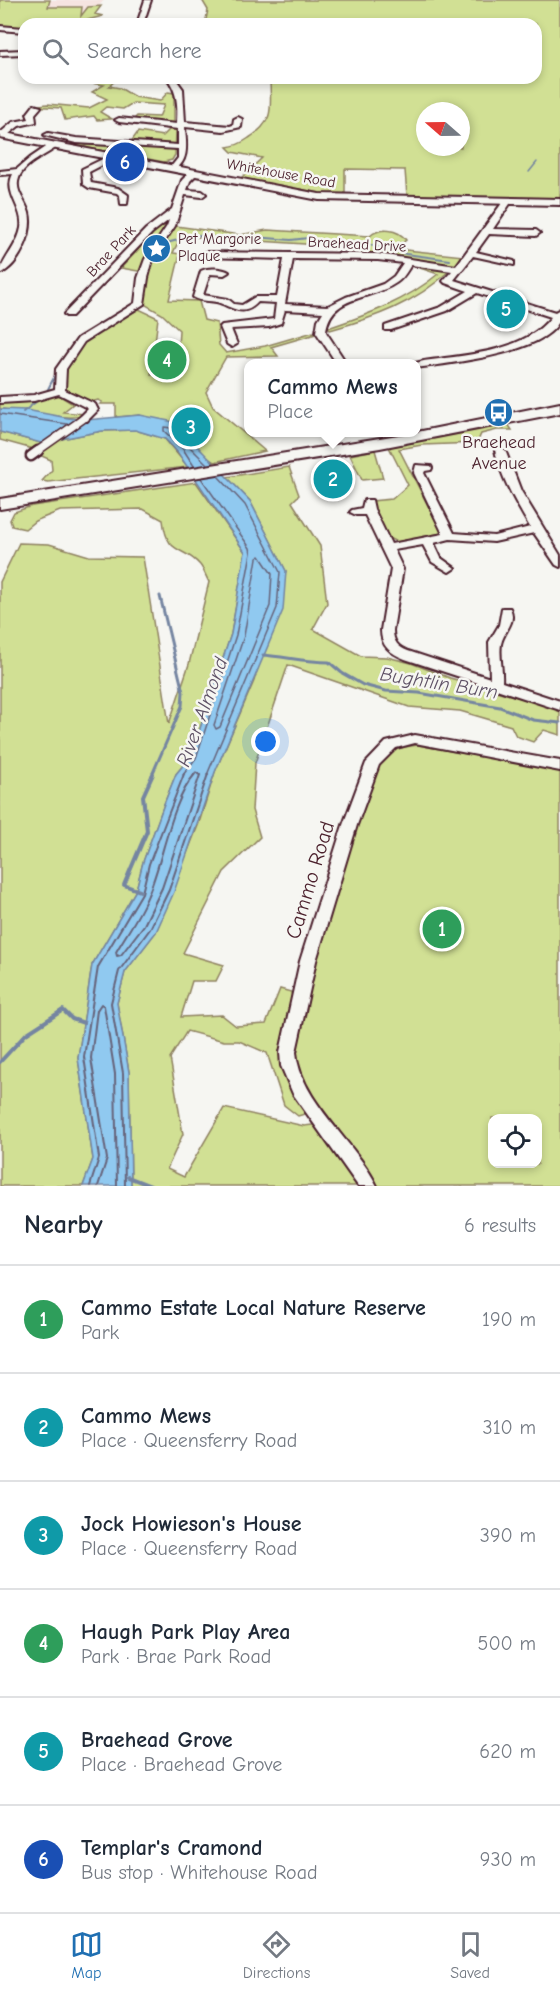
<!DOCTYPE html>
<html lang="en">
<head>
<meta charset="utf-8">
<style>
	:root { --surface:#fff; --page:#f2f2f3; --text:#1f2937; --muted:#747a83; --line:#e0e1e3; --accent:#1f6fb2 }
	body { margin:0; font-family:"Comic Neue",sans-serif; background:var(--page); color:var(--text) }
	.controls { position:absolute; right:18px; bottom:18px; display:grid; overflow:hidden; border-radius:12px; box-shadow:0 3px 9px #0003 }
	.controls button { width:54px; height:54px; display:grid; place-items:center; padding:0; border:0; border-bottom:2px solid var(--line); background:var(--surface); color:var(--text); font:30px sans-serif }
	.compass { position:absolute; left:416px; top:102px; width:54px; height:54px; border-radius:50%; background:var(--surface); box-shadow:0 3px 9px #0003; rotate:290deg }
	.you { position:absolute; left:266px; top:742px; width:21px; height:21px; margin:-15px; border:4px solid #fff; border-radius:50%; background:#1a73e8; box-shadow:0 0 0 9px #1a73e833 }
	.badge { display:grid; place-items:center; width:39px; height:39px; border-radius:50%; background:var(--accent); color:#fff; font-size:20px; font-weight:700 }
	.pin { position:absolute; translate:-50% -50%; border:3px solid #fff; box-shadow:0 2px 6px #0006 }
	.popup { position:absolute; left:244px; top:359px; width:177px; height:78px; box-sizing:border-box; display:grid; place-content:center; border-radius:12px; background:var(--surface); filter:drop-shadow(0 2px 4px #0005); font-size:20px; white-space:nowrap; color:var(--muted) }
	.popup b { font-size:22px; color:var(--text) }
	.popup::after { content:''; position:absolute; left:50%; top:100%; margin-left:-12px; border:12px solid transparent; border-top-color:var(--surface) }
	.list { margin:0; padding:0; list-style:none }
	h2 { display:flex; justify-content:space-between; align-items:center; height:78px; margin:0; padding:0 24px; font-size:26px }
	h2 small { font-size:20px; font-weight:400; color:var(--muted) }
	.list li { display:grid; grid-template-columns:39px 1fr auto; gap:18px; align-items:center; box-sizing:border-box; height:108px; padding:0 24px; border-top:2px solid var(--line) }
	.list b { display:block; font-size:22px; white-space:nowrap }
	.list p { margin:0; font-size:20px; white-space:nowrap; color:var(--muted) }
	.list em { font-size:20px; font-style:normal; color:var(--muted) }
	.icon { flex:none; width:33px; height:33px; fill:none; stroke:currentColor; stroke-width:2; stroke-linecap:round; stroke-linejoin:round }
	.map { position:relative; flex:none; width:560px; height:1186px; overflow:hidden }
	.search { position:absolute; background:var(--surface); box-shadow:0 3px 9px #0003; left:18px; right:18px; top:18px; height:66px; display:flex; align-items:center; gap:15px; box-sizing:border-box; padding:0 21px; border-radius:18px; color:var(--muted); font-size:22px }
	.sheet { height:726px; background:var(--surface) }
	nav { display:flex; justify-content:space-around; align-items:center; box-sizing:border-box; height:84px; border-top:2px solid var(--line); background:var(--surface); font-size:16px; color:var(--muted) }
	nav a { display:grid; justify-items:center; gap:3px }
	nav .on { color:var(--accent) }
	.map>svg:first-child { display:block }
	.built { fill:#f6e4e1 }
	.green { fill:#d1e094; stroke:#8e8060; stroke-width:1.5; fill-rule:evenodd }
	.water { fill:#90c9f0; stroke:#7485a1; stroke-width:1.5 }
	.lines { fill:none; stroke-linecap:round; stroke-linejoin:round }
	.shore-far1 { stroke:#66637a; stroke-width:1.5 }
	.shore { stroke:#66637a; stroke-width:2 }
	.stream-far3 { stroke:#7485a1; stroke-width:1.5 }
	.stream-far2 { stroke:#7485a1; stroke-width:2 }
	.stream-far1 { stroke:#7485a1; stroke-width:3 }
	.stream { stroke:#7485a1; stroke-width:4 }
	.pedestrian-far1-casing { stroke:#4a1f2b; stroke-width:10 }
	.pedestrian-casing { stroke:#4a1f2b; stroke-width:13 }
	.minor-casing { stroke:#4a1f2b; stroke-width:4 }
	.tertiary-casing { stroke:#4a1f2b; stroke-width:4 }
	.primary-casing { stroke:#4a1f2b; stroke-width:4 }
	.pedestrian-far1 { stroke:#f6f6f2; stroke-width:7 }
	.pedestrian { stroke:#f6f6f2; stroke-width:8 }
	.minor { fill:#f6f6f2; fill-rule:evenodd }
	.tertiary { fill:#f6f6f2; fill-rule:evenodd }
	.primary { fill:#f6f6f2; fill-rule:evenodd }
	.labels { text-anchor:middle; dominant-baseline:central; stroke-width:5; stroke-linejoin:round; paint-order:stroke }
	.far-street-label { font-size:15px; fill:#4a1f2b; stroke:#f6f6f2 }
	.far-poi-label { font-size:15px; fill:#4a1f2b; stroke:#f6f6f2; text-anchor:start }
	.poi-label { font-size:18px; fill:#4a1f2b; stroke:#f6f6f2 }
	.water-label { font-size:20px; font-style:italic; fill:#5f5266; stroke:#f6f6f2 }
	.near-street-label { font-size:21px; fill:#4a1f2b; stroke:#f6f6f2 }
</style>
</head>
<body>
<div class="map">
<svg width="560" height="1186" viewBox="0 0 560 1186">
	<rect width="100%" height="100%" fill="#f6f6f2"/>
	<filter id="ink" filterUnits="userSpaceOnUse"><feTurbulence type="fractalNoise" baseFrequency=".0167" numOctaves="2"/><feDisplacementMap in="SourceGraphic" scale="12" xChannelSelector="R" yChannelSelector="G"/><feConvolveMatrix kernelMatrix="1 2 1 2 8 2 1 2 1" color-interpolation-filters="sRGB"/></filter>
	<g filter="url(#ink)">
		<polygon class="built" points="0,0 104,0 84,24 24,24 24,28 17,28 14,26 0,26"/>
		<g class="green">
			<path d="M0,0h50l-2,7h34l-1,9 7,-9 13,-1 -6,8 8,2 -16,4 -1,4h-33l10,-3c-13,-1 -26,3 -39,3v3l-7,1 -3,-2h-14z"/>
			<path d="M202,0h358v198l-153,-2 -2,-26 -60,-1v26l-25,-2 -79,-15 21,-20 -30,-6 -5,-5c9,-1 15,-4 22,-9 25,-16 22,-29 21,-56l-5,-4h271v-54h-331l3,-14zM425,111h36v36h-36z"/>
			<polygon points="90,78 116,80 109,86 120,88 135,97 160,101 168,92 174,93 174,122 167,124 134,119 137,116 159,117 164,105 133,103 123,109 106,107 100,112 112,119 97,120 94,116 65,120 61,108 33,106 47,104 89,108 107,99 92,92 104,85 85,82"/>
			<polygon points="169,130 176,130 175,155 172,160 164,162 73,145 76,143 87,145 128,146 138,132 163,136"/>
			<path d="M162,224l78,11 27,-5 103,6c10,-9 28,-7 36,4l-6,5 6,5 58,6 -11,11 -101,-11 -1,-9 -170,-11 -8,17 7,1 -11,46 30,1 5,19 13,3 2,22 7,8 39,-7 48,-14 3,2 -45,13 7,9 -52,1 -20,35 7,15 52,44 -51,11 -74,-47 -24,2v-13h-16l2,-2 -4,-2 -10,3 -22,-11 -2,-5 3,-18 4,-8 15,-22 53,-30 19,9 -7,57h5l8,-29 14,1 1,-17 -17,-16 -25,-14 7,-28 -23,-4z"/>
			<path d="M420,265l29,6c-33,32 -75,47 -119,59l-2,-2c39,-13 78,-27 110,-54l-24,-8z"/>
			<path d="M57,394l16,10 -10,8 23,2c-12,9 -68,-4 -86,-5v-11z"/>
			<polygon points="508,424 512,430 497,430 481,434 477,443 422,445 399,449 442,533 397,542 386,537 371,501 392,499 408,485 389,447"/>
			<polygon points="135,430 165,439 188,467 48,482 42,481 52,470 51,460 37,454 40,451 0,440 0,432 41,443 102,431"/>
			<polygon points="375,450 383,478 362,480 350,455"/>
			<path d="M289,467l10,28 -7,7 28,44 7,57 -14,26 48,27 26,1 24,6 39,15 110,31v26l-16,-5 -11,12 -17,-6 -5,-10 -51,-15 -51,-4 -121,-42 -33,98 -3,47 8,27 -36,35 -41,81 41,12 -8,16h-24l-11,36 41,-2 14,11 30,-2 14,-35 11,3 2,8 -11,60 6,25 20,28 -10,3 -14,-11 -17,-52 -28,-12h-15l-37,-10 -17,27 13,76 -16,35 17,8 40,-69 80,18 26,-3 -15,-17 -22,-52 16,-74 29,-102 40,-112c11,-16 21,-19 40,-21l142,26v415h-429l-2,-114 -12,-69 8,-31 31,-40 43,-109 16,-51 39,-91 32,-110 -36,-70 -23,-24zM492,1118h46v46h-46z"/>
			<path d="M196,482l49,70 -14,82 -40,122 -15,18 -12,30 -21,58 -7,28 -44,75 -14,93 15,101 -10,27h-83v-604l19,-39 30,1 40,12 54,1 26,167 20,-60 20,-82c-3,-5 -5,-12 -9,-17 -17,-20 -33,-8 -37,-45l-20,-11 -83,2 -25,10 -10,8 -13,-3 -2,-6 4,-8 18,-6z"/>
		</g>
		<polygon class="water" points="0,409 26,410 68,418 86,420 140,415 174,422 250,501 286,571 283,610 215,772 174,892 156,932 125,972 117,1003 129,1072 131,1186 83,1186 93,1159 78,1058 92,965 136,890 143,862 164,804 176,774 191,756 231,634 245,552 178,453 165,439 135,430 102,431 41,443 0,432"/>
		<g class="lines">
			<g class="shore-far1">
				<polyline points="0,414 67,424"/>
				<polyline points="194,466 183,449 164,431 164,427 171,428 207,464"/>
				<polygon points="260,556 272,574 270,606 220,727 216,729 214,725 244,636 257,558"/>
				<polyline points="183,775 196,758 236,635 251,553 250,548 201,478"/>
				<polyline points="193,775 196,772 200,775"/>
				<polyline points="207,775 277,608 280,572 245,505 218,476"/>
			</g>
			<g class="shore">
				<path d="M195,774c-24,27 -32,87 -47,121 -8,20 -21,38 -32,57l1,4 4,-1 23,-30 18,-37 38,-113 -2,-1"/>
				<polyline points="90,1186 99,1158 84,1057 98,967 142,893 149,864 184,774"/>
				<polyline points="98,1186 107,1159 91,1058 97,1010 101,1004 104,1006 115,1074 117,1186"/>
				<polyline points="125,1186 123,1073 111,1003 119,971 150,929 169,890 208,774"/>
			</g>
			<polyline class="stream-far3" points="529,172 537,162"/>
			<g class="stream-far2">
				<polyline points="159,245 197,235 243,241 255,237 291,240 308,238 323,242 358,242 406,254 450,260"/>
				<polyline points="46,393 66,354"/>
				<polyline points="23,412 41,398"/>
			</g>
			<g class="stream-far1">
				<path d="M263,655c23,2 44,7 66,7l13,11 21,12 23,6 33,2 81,14 33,13 27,3"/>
				<polyline points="152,775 182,706 183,692 160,596"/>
			</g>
			<g class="stream">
				<polyline points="140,891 124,885 147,831 143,796 153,774"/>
				<polyline points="0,1062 26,1034 63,1010 72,1019 84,1023"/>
				<polyline points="128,1177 151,1186"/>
			</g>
			<defs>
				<polyline id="pedestrian-far1" points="36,452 83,419"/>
				<polyline id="pedestrian" points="31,456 38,451"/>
				<g id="minor">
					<polygon points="145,0 151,0 143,24 137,24"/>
					<polygon points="0,26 24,28 24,32 0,30"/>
					<polygon points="24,50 24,54 0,55 0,51"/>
					<path d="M167,78h8l8,11 2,33 45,4 3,-1 1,-6 4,-2 4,2 -1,8 -18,4 -38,-4c1,16 5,34 -11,43l-4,-2 8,-10v-9l-102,-6 -32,-8 4,-2 28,5 102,7v-16l-59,-7 -4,-2 4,-2 58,6c1,-18 1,-31 -10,-46z"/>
					<polygon points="34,105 41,107 35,114 36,122 19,126 4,138 0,138 0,133 13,122 29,119 27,114"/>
					<path d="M52,143l7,2c-12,11 -34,17 -40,33 -5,13 7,23 10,35 5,20 -10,53 -29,61 0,-12 18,-28 21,-46 3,-20 -18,-35 -8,-54l-13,1v-4l17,-2 13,-11z"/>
					<polygon points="111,155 118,157 89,172 91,183 118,188 128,195 127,204 121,204 120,196 117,193 89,188 83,184 82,169"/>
					<polygon points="191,171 198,173 190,181 187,190 202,191 206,194 202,197 185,195 175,226 153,259 148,278 144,304 84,342 66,369 65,390 95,404 98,410 87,421 79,421 78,419 88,409 87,408 59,394 34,401 0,403 0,397 34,395 55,389 56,369 78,338 135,303 138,278 145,259 167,226 169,220 152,233 72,316 66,316 64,314 146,229 172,209 182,180"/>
					<path d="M508,198l4,3 -19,28 43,1 4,3 -4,3 -47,-2 -13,18 38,9v4l-41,-9 -19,24 101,32 5,-3c0,3 0,7 0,10 -12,35 -112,44 -143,49v-4h-4c10,-4 22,-4 32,-6 37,-5 82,-10 106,-41l-74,-24 -30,18 -56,19h-6v-4l56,-19 27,-16 -23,-8 -2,-2 9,-10 -41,-6c-4,6 -8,14 -15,18 -25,18 -66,11 -70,49l21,32h-10l-21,-32 2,-12 5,-8 -38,-2 -4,13 -12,4 -38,2 6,15 -5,3 -5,-3 -7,-17 2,-2 52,-6 2,-16 -18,-1c-13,14 -21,8 -36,2 -9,-5 -20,-1 -29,-7l8,-26c6,-4 22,-3 28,1l-5,3 -14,-1 -7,21 25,4 6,5 8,1 13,-8h22l7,-38 -82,-2 -1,-2 4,-3 173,2 78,12 49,-67zM293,259l85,1 25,3 -9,13 -11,8 -37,13 -18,9 -43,-2z"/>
					<path d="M500,447l5,3 16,41 39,64v12l-4,-2 -22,-32 -40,9 -44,-3 -16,4 7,15 14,10 -6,4 -17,-10 -9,-17 -29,5 9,19 -10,61c0,12 5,17 15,21l82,27 -1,-36 10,-17 3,-17h8c7,15 -6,22 -9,36 -2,12 2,25 1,38l58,19v9l-155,-51c-15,-6 -24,-13 -24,-29l10,-61 -26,-54h-9l-6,-3 2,-2 10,-2 2,-8h8l2,9 17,35 52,-10 -29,-61 2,-8 15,1 1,2 -1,2 -6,1 -1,2 30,60 40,3 36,-9c-14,-24 -29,-49 -35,-77z"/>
					<path d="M415,735l145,26v10l-145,-28 -19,5 -17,17 -22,60 -41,136 -20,91c4,49 60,90 81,134h-19l-65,-92 -12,-28 -1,-14 20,-91 43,-136 23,-62 20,-21z"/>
				</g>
				<polygon id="tertiary" points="0,132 319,194 560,199 560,205 319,200 0,138"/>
				<polygon id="primary" points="560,403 560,413 380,448 0,509 0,499 417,432"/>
			</defs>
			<use href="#pedestrian-far1" class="pedestrian-far1-casing"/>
			<use href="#pedestrian" class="pedestrian-casing"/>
			<use href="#minor" class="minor-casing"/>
			<use href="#tertiary" class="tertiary-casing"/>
			<use href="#primary" class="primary-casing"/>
			<use href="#pedestrian-far1" class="pedestrian-far1"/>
			<use href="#pedestrian" class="pedestrian"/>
			<use href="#minor" class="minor"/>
			<use href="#tertiary" class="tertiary"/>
			<use href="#primary" class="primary"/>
		</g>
	</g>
	<defs>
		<symbol id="sight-disc" viewBox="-11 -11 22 22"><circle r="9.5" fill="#1f6fb2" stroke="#f6f6f2"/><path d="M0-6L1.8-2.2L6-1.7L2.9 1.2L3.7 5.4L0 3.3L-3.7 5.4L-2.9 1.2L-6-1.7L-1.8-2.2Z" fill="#fff"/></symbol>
		<symbol id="bus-disc" viewBox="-11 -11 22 22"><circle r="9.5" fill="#1f6fb2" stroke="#f6f6f2"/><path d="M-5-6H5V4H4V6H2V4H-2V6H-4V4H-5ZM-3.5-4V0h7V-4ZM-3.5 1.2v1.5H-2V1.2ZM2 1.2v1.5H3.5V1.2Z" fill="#fff"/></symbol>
	</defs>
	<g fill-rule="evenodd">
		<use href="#sight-disc" x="140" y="232" width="33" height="33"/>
		<use href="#bus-disc" x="482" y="396" width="33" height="33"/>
	</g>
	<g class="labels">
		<g class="far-street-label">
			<text transform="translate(281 173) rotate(10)">Whitehouse Road</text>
			<text transform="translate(357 244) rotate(3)">Braehead Drive</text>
			<text transform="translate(111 251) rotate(-47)">Brae Park</text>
		</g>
		<g class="far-poi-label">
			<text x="178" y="239">Pet Margorie<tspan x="178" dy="17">Plaque</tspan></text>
		</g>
		<g class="poi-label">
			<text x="499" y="442">Braehead<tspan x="499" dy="21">Avenue</tspan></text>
		</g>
		<g class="water-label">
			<text transform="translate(439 683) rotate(9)">Bughtlin Burn</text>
			<text transform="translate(202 712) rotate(-70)">River Almond</text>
		</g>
		<g class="near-street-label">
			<text transform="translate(310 880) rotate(-73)">Cammo Road</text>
		</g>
	</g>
</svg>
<div class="controls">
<button><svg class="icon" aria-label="locate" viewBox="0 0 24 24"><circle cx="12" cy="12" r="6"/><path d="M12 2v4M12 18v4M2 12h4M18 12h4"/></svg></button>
</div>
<svg class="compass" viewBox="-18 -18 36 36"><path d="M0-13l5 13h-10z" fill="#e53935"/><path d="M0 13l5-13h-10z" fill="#747a83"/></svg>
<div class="you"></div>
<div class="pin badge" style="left:442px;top:929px;background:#2e9e5b">1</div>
<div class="pin badge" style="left:333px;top:479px;background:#0f9aa8">2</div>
<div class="popup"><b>Cammo Mews</b>Place</div>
<div class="pin badge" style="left:191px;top:427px;background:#0f9aa8">3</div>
<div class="pin badge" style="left:167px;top:360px;background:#2e9e5b">4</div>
<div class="pin badge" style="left:506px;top:309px;background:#0f9aa8">5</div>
<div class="pin badge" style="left:125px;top:162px;background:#1a4fb4">6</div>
<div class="search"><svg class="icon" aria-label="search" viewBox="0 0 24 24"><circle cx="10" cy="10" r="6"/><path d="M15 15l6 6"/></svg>Search here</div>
</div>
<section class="sheet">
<h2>Nearby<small>6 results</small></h2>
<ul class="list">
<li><span class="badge" style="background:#2e9e5b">1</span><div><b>Cammo Estate Local Nature Reserve</b><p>Park</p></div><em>190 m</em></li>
<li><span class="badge" style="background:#0f9aa8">2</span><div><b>Cammo Mews</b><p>Place · Queensferry Road</p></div><em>310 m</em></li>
<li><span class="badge" style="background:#0f9aa8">3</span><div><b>Jock Howieson's House</b><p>Place · Queensferry Road</p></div><em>390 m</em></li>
<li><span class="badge" style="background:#2e9e5b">4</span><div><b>Haugh Park Play Area</b><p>Park · Brae Park Road</p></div><em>500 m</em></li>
<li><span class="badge" style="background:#0f9aa8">5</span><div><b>Braehead Grove</b><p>Place · Braehead Grove</p></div><em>620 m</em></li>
<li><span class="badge" style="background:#1a4fb4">6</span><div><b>Templar's Cramond</b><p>Bus stop · Whitehouse Road</p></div><em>930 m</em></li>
</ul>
</section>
<nav>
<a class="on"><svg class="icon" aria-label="map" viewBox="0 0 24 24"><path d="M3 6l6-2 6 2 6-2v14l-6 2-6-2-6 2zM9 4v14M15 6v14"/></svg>Map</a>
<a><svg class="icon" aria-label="directions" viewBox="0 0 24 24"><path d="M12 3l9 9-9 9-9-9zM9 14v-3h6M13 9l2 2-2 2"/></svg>Directions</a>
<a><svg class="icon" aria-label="saved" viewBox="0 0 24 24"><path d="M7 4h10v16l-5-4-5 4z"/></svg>Saved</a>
</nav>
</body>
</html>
